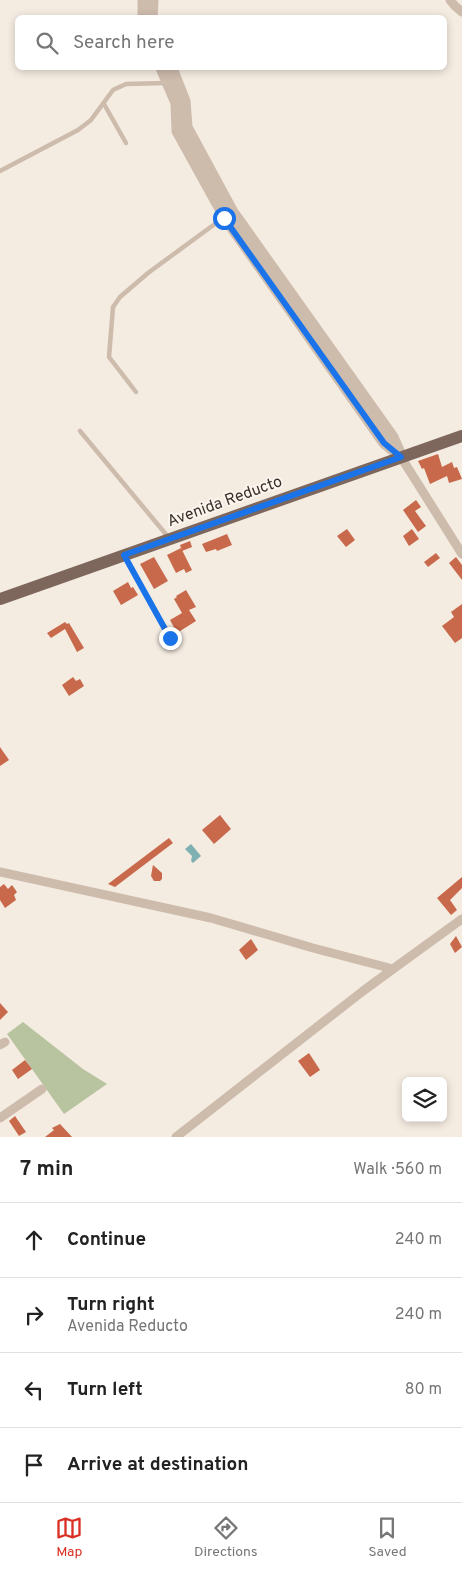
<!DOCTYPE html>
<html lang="en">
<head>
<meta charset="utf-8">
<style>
	:root { --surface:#fff; --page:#f6f6f6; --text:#222; --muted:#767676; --line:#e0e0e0; --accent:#d93025 }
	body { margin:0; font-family:Overpass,sans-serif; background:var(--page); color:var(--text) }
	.controls { position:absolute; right:15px; bottom:15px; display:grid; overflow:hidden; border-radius:8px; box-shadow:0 2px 8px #0003 }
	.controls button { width:45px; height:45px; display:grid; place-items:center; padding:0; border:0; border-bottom:1px solid var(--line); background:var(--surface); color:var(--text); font:25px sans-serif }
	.stop { position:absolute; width:15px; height:15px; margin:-11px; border:4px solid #1a73e8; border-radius:50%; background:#fff }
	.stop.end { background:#1a73e8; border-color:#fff; box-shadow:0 1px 5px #0008 }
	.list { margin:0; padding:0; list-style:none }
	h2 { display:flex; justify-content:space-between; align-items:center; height:65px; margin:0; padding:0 20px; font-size:21px }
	h2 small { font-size:16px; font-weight:400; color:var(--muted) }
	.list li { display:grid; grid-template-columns:32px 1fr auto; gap:15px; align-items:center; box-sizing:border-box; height:75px; padding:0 20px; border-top:1px solid var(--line) }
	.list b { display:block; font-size:19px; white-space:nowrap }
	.list p { margin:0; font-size:16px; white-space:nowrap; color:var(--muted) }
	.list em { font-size:16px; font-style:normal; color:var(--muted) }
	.icon { flex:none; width:28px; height:28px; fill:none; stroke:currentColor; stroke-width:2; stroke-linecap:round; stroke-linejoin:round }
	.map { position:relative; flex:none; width:462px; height:1137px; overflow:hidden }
	.search { position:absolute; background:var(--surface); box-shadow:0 2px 8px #0003; left:15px; right:15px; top:15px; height:55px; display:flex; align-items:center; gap:12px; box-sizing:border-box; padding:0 18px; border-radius:8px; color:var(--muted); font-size:19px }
	.sheet { height:365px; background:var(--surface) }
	nav { display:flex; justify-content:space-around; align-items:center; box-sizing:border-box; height:70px; border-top:1px solid var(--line); background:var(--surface); font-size:14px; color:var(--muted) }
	nav a { display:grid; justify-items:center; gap:2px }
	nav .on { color:var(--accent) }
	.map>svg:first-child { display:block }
	.green { fill:#b8c4a0 }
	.water { fill:#7fb0b2 }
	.building { fill:#c8694b }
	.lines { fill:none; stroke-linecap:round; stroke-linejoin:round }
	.service { stroke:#cdbbac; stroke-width:4.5 }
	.minor { stroke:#cdbbac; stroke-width:9 }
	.tertiary { stroke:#cdbbac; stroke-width:11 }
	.primary { stroke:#7d675c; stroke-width:12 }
	.route { stroke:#1a73e8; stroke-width:6 }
	.labels { text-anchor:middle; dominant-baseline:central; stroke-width:4; stroke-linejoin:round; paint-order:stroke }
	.street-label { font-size:16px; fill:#3b302b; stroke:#fbf5ee }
</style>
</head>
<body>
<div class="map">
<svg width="462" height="1137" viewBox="0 0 462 1137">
	<rect width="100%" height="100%" fill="#f4ebe1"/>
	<polygon class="green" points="23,1022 83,1069 107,1084 64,1114 7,1034"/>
	<polygon class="water" points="191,844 201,856 193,863 191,861 192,856 185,849"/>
	<g class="building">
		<polygon points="438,454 442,467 452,462 454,468 457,467 462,479 449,483 447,476 430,484 424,468 422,469 418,461"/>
		<polygon points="416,500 421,507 415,511 426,526 418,532 403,510"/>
		<polygon points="347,529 355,540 346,547 337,536"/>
		<polygon points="412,529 419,539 409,546 403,536"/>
		<polygon points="227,534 232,545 217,551 216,549 206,552 202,544"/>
		<polygon points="190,541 192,547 182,551 180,545"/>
		<polygon points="181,548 192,570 186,573 184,569 176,573 167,555"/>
		<polygon points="436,553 440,558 428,567 424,562"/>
		<polygon points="154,557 168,581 154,589 140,564"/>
		<polygon points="456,557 462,565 462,580 449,563"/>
		<polygon points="128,582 131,588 133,587 138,595 121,605 113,591"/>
		<polygon points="186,590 196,607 189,610 196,621 177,633 170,620 182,613 174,599 177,597 176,596"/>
		<polygon points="462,604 462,638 455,643 442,626 454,617 451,612"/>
		<polygon points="65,622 67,624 69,623 84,648 77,652 65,629 51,638 47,633"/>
		<polygon points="73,677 76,681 80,679 84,686 69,696 62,685"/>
		<polygon points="0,747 9,760 0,766"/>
		<polygon points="220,815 231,829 214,844 202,830"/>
		<polygon points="169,838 173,843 115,887 108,884"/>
		<polygon points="153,865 162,873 162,879 160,881 154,881 151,876"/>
		<polygon points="462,877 462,888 450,900 457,910 451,915 437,898"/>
		<polygon points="4,884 8,889 12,885 17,892 14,895 16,900 5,908 0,900 0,887"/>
		<polygon points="456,936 462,947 455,953 450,944"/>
		<polygon points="251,939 258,950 246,960 239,950"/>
		<polygon points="0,1003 8,1012 0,1020"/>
		<polygon points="309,1053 320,1070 310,1077 298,1061"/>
		<polygon points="25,1060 32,1069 18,1079 12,1070"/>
		<polygon points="15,1116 26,1132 19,1136 9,1121"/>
		<polygon points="60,1124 72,1137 45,1137 54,1130 52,1128"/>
	</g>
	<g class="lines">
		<g class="service">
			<polyline points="104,104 126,143"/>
			<polyline points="0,171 78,130 91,120 113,90 126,84 166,83"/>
			<polyline points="136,392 109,357 113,307 120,297 148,273 223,218"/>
			<polyline points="80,431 169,538"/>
			<polyline points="125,556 170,638"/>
		</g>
		<g class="minor">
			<polyline points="450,0 455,6 462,12"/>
			<polyline points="401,457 462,554"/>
			<polyline points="0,872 211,918 313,948 393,969 462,919"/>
			<polyline points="0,1045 5,1042"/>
			<polyline points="0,1118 42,1089"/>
			<polyline points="176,1137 363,991 393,969"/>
		</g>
		<g class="tertiary">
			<polyline points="143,18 143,0"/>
			<polyline points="152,18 153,0"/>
			<polyline points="161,68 176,103 177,131 225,218 384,443 401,457"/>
			<polyline points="172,68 185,101 187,127 233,212 393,437 401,455"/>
		</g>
		<polyline class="primary" points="0,599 462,436"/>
	</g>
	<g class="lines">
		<polyline class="route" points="170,638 124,555 401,457 384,443 224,218"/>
	</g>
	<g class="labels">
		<g class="street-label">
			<text transform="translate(225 502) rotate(-20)">Avenida Reducto</text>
		</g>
	</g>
</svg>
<div class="controls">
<button><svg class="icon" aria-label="layers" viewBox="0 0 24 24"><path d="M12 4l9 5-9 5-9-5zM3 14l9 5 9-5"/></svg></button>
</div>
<div class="stop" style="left:224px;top:218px"></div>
<div class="stop end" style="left:170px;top:638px"></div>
<div class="search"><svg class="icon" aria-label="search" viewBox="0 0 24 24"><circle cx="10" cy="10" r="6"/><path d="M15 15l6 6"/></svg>Search here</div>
</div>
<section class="sheet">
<h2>7 min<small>Walk · 560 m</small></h2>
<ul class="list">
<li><svg class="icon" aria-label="ahead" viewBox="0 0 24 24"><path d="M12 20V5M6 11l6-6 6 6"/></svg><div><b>Continue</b></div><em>240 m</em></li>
<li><svg class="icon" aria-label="right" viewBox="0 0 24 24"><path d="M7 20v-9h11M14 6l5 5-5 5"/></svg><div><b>Turn right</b><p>Avenida Reducto</p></div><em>240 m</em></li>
<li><svg class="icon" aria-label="left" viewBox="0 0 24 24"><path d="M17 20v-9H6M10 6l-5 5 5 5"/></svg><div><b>Turn left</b></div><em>80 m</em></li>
<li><svg class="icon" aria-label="arrive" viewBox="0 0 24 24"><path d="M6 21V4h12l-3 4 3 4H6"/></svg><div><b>Arrive at destination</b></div></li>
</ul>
</section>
<nav>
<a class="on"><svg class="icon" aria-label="map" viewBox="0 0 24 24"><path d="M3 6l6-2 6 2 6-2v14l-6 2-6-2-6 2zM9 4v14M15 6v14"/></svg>Map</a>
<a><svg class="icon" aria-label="directions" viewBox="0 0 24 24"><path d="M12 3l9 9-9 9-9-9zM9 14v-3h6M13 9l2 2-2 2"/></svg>Directions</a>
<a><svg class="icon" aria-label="saved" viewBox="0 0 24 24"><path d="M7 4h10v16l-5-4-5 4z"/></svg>Saved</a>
</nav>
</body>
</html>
